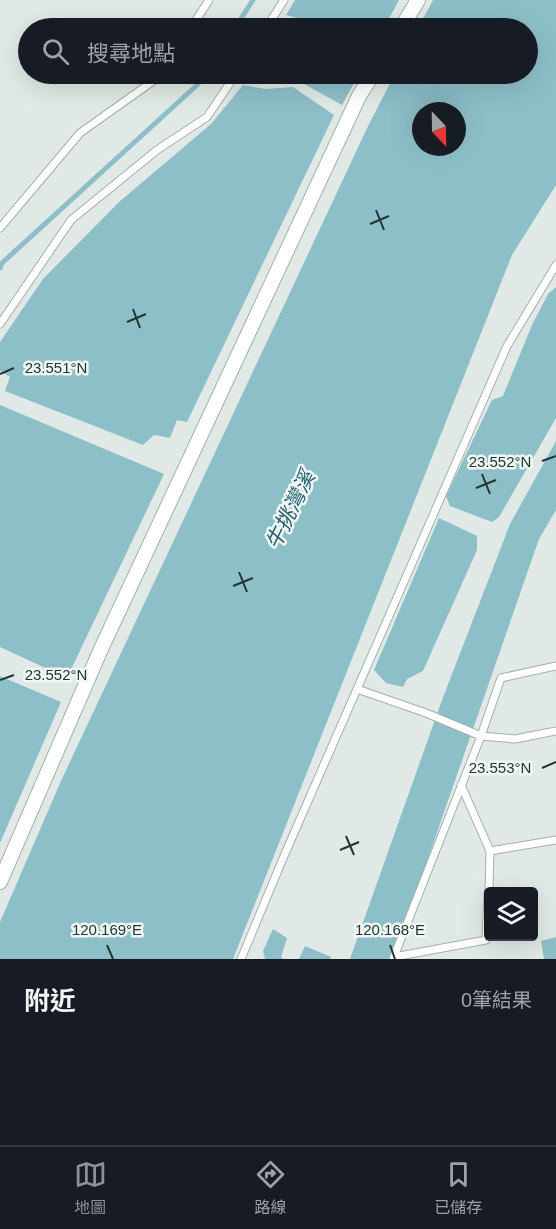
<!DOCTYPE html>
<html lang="zh-TW">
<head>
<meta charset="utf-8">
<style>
	:root { --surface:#171b24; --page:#20242c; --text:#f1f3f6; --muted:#9ea1a6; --line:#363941; --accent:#8c9099 }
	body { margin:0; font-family:Arial,"Noto Sans TC",sans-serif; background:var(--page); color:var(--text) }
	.controls { position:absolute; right:18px; bottom:18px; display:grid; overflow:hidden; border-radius:6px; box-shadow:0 6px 24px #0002 }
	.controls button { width:54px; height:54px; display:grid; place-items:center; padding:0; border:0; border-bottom:2px solid var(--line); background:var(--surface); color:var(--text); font:30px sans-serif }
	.compass { position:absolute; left:412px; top:102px; width:54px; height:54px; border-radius:50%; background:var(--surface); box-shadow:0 6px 24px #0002; rotate:158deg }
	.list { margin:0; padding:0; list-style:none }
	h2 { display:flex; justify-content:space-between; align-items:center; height:78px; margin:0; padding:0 24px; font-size:26px }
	h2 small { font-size:20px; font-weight:400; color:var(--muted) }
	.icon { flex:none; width:33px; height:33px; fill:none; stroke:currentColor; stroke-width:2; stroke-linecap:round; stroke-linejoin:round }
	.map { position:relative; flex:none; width:556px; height:959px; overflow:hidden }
	.search { position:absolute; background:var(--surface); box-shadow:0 6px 24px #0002; left:18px; right:18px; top:18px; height:66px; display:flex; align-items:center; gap:15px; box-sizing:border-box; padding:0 21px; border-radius:33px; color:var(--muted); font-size:22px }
	.sheet { height:186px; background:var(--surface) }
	nav { display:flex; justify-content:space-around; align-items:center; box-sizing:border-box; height:84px; border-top:2px solid var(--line); background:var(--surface); font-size:16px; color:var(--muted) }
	nav a { display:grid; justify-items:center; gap:3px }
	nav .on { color:var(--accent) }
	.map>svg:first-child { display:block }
	.water { fill:#8dbfc9; fill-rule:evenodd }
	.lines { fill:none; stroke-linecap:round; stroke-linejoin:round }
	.stream { stroke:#8dbfc9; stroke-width:5 }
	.lane-casing { stroke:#a3b0ac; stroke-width:9 }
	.street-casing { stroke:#a3b0ac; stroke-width:16 }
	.lane { stroke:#fff; stroke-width:7 }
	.street { stroke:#fff; stroke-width:14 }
	.ticks { fill:none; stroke:#223732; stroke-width:2 }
	.labels { text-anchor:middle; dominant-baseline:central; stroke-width:5; stroke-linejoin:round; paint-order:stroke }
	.water-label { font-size:21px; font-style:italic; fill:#235f6c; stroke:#f0f6f3 }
	.ticks-label { font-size:15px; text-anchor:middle; fill:#223732; stroke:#f0f6f3; stroke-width:5; stroke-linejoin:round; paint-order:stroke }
</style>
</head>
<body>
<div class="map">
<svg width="556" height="959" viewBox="0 0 556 959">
	<rect width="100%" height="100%" fill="#e0e9e5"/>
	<g class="water">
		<polygon points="295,0 399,0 384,28 293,28 297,18 286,15"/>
		<path d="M433,0h123v185l-44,70 -279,704h-233v-37l61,-141 308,-657 26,-50h133v-46h-110zM421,111h36v36h-36z"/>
		<polygon points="286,74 359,74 342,105"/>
		<polygon points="243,85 266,89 293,87 334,115 187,422 177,420 170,438 154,435 143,445 5,391 10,377 0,371 0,342 43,279 119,202 211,124"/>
		<polygon points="556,287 556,418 499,517 492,522 450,506 446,496 492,400 503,396 532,325 548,294"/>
		<polygon points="0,405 164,474 67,678 0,647"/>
		<polygon points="556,441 556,510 539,539 393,959 350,959 442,700 510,524"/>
		<polygon points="439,518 477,536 477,550 423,671 407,679 403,687 386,683 374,670"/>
		<polygon points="0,676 61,702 0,843"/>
		<polygon points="273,929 287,938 281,957 283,959 265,959 263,951"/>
		<polygon points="556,937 556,959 544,959 541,941"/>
		<polygon points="305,946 331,957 330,959 299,959"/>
	</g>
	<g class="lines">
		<g class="stream">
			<polyline points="235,28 253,0"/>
			<polyline points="0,268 2,263 196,86 205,74"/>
		</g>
		<defs>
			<g id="lane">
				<polyline points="191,28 209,0"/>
				<polyline points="266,28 284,0"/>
				<polyline points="0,228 80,133 163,74"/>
				<polyline points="0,324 71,220 157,150 207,117 236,74"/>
				<polyline points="357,689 426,713 481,736 515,739 556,731"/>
				<polyline points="461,785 490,851 489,892"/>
				<polyline points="490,851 556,840"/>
				<polyline points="394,957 486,940 488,893"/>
				<polyline points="241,959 284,856 507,346 556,265"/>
				<polyline points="393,959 481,736 501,678 556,666"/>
			</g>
			<g id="street">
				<polyline points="401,28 418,0"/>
				<polyline points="0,882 101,649 359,96 373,74"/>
			</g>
		</defs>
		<use href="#lane" class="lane-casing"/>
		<use href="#street" class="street-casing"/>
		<use href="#lane" class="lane"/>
		<use href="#street" class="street"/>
	</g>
	<path class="ticks" d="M376,210l8,20M370,224l19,-8M133,309l7,19M127,322l19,-8M0,374l14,-6M542,461l14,-5M482,474l8,20M476,488l20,-8M239,572l8,20M233,586l20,-8M0,680l14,-5M542,768l14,-6M346,836l8,19M340,850l19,-8M107,945l6,14M390,945l5,14"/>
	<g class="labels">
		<g class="water-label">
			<text transform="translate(290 510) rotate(-64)">牛挑灣溪</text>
		</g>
	</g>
	<g class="ticks-label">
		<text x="56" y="373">23.551°N</text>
		<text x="500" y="467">23.552°N</text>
		<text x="56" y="680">23.552°N</text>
		<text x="500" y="773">23.553°N</text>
		<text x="107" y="935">120.169°E</text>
		<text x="390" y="935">120.168°E</text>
	</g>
</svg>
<div class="controls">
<button><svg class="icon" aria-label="layers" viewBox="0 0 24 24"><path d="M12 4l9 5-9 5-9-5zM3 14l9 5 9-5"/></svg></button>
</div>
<svg class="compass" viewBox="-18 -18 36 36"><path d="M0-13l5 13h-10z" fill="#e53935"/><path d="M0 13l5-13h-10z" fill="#9ea1a6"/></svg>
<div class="search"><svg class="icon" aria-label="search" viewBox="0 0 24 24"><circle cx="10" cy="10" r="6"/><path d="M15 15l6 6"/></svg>搜尋地點</div>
</div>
<section class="sheet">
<h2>附近<small>0筆結果</small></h2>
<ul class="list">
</ul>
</section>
<nav>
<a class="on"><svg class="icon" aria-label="map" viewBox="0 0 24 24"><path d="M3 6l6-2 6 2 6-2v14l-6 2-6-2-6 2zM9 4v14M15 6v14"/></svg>地圖</a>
<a><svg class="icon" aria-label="directions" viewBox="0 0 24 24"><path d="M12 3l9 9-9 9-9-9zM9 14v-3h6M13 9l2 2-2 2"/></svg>路線</a>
<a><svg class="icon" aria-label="saved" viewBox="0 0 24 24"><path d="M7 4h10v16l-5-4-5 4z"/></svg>已儲存</a>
</nav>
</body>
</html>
